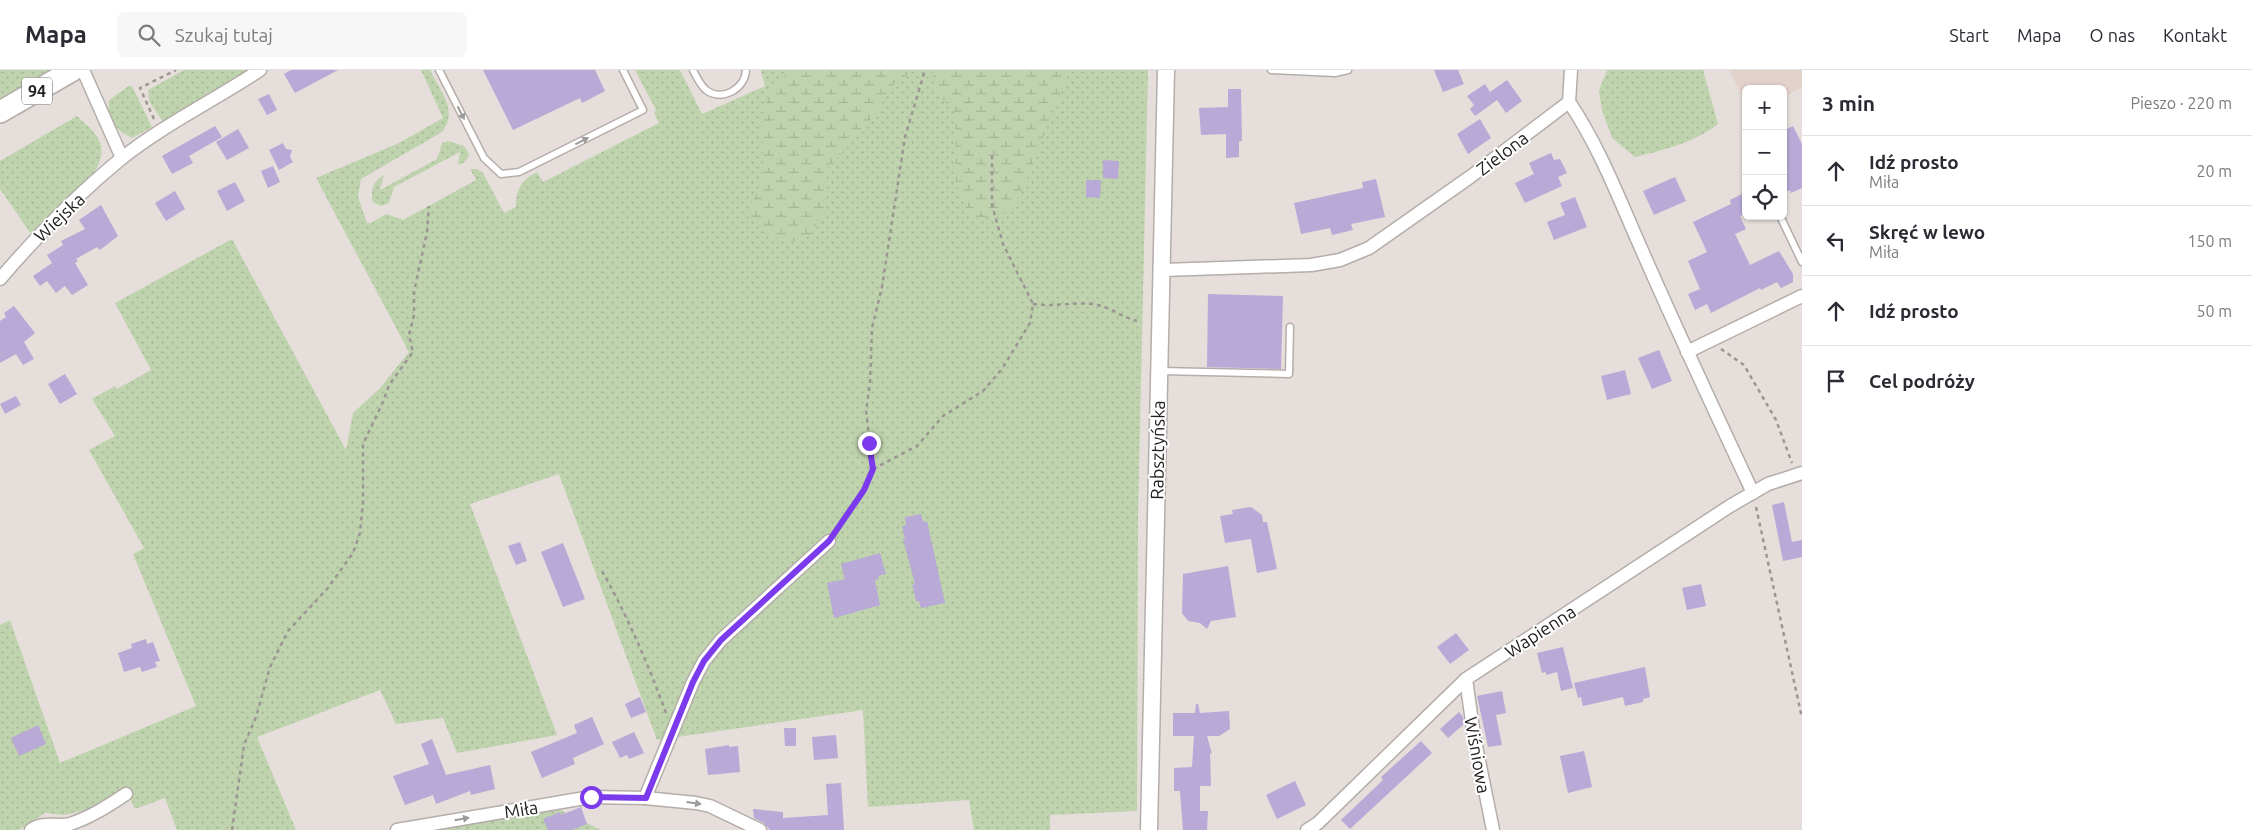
<!DOCTYPE html>
<html lang="pl">
<head>
<meta charset="utf-8">
<style>
	:root { --surface:#fff; --page:#f7f7f7; --text:#2b2b33; --muted:#7c7c81; --line:#e1e1e2 }
	body { margin:0; font-family:Ubuntu,sans-serif; background:var(--page); color:var(--text) }
	.controls { position:absolute; right:15px; top:15px; display:grid; overflow:hidden; border-radius:8px; box-shadow:0 1px 4px #0004 }
	.controls button { width:45px; height:45px; display:grid; place-items:center; padding:0; border:0; border-bottom:1px solid var(--line); background:var(--surface); color:var(--text); font:25px sans-serif }
	.stop { position:absolute; width:15px; height:15px; margin:-11px; border:4px solid #7c3aed; border-radius:50%; background:#fff }
	.stop.end { background:#7c3aed; border-color:#fff; box-shadow:0 1px 5px #0008 }
	.list { margin:0; padding:0; list-style:none }
	h2 { display:flex; justify-content:space-between; align-items:center; height:65px; margin:0; padding:0 20px; font-size:21px }
	h2 small { font-size:16px; font-weight:400; color:var(--muted) }
	.list li { display:grid; grid-template-columns:32px 1fr auto; gap:15px; align-items:center; box-sizing:border-box; height:70px; padding:0 20px; border-top:1px solid var(--line) }
	.list b { display:block; font-size:19px; white-space:nowrap }
	.list p { margin:0; font-size:16px; white-space:nowrap; color:var(--muted) }
	.list em { font-size:16px; font-style:normal; color:var(--muted) }
	.icon { flex:none; width:28px; height:28px; fill:none; stroke:currentColor; stroke-width:2; stroke-linecap:round; stroke-linejoin:round }
	.map { position:relative; flex:none; width:1802px; height:760px; overflow:hidden }
	header { display:flex; align-items:center; gap:30px; box-sizing:border-box; height:70px; padding:0 25px; background:var(--surface); border-bottom:1px solid var(--line) }
	header strong { font-size:24px }
	nav { display:flex; gap:28px; margin-inline-start:auto; font-size:18px }
	.search { width:350px; height:45px; background:var(--page); display:flex; align-items:center; gap:12px; box-sizing:border-box; padding:0 18px; border-radius:8px; color:var(--muted); font-size:19px }
	main { display:flex }
	aside { flex:1; background:var(--surface) }
	.map>svg:first-child { display:block }
	.built { fill:#e2d2cb }
	.grass { fill:url(#grass-dots) }
	.wetland { fill:url(#wetland-marsh) }
	.building { fill:#b8a9d7 }
	.lines { fill:none; stroke-linecap:round; stroke-linejoin:round }
	.service-casing { stroke:#b4ada9; stroke-width:9 }
	.minor-casing { stroke:#b4ada9; stroke-width:15 }
	.tertiary-casing { stroke:#b4ada9; stroke-width:19 }
	.primary-casing { stroke:#b4ada9; stroke-width:24 }
	.path { stroke:#9c9693; stroke-width:2.5; stroke-dasharray:4 4; stroke-linecap:butt }
	.service { stroke:#fff; stroke-width:6 }
	.minor { stroke:#fff; stroke-width:12 }
	.tertiary { stroke:#fff; stroke-width:16 }
	.primary { stroke:#fff; stroke-width:21 }
	.oneway { fill:#9c9b9b }
	.route { stroke:#7c3aed; stroke-width:6 }
	.labels { text-anchor:middle; dominant-baseline:central; stroke-width:4; stroke-linejoin:round; paint-order:stroke }
	.shield { fill:#fff; stroke:#666463; stroke-width:1 }
	.shield-label { font-size:16px; font-weight:bold; fill:#242120 }
	.street-label { font-size:18px; fill:#242120; stroke:#fff }
</style>
</head>
<body>
<header>
<strong>Mapa</strong>
<div class="search"><svg class="icon" aria-label="search" viewBox="0 0 24 24"><circle cx="10" cy="10" r="6"/><path d="M15 15l6 6"/></svg>Szukaj tutaj</div>
<nav><a>Start</a><a>Mapa</a><a>O nas</a><a>Kontakt</a></nav>
</header>
<main>
<div class="map">
<svg width="1802" height="760" viewBox="0 0 1802 760">
	<defs>
		<pattern id="grass-dots" width="8" height="8" patternUnits="userSpaceOnUse" patternTransform="scale(1.25)"><rect width="8" height="8" fill="#bfd4ae"/><path d="M2 2h.1M6 6h.1" fill="none" stroke="#a4b695" stroke-width="1.8" stroke-linecap="round"/></pattern>
		<pattern id="wetland-marsh" width="20" height="14" patternUnits="userSpaceOnUse" patternTransform="scale(1.25)"><rect width="20" height="14" fill="#bfd4ae"/><path d="M1 5h8M5 5V1M11 12h8M15 12V8" fill="none" stroke="#a4b695"/></pattern>
	</defs>
	<rect width="100%" height="100%" fill="#e6deda"/>
	<polygon class="built" points="1729,0 1802,0 1802,21 1801,18 1783,27 1783,19 1746,19 1746,33"/>
	<g class="grass">
		<polygon points="0,0 54,0 0,33"/>
		<polygon points="184,0 250,0 163,52 149,31 148,20"/>
		<path d="M421,0h9c10,21 29,41 12,62l-81,47 -3,18 9,26h4l15,-9 17,6 73,-40 -6,-11h7l6,4 21,40 12,-6c0,-18 5,-26 21,-35l6,10 116,-59 -5,-11 2,-2 -21,-40h45l22,44 63,-28 -4,-16h387l-10,447 -1,294 -87,4v15h-76l-5,-30 -101,7 -5,-97 -206,30 -98,-266 -89,30 87,231 -100,18 -14,-35 -47,6 -16,-34 -123,47 39,93h-119l-12,-32 -30,11 -10,-22 -34,22 -27,6 -19,-2 -26,17h-19v-205l10,-5 50,143 136,-57 -63,-152 11,-6 -55,-98 26,-14 -23,-37 23,-13 2,3 34,-19 -36,-67 117,-64 114,211 7,-37 27,-25 29,-36 -93,-174 83,-35 44,-25z"/>
		<path d="M1607,0h96l15,54c-23,18 -54,26 -83,33l-23,-19 -10,-28 -3,-19z"/>
		<path d="M129,16h3l20,41 -20,11c-17,-9 -25,-17 -23,-38z"/>
		<path d="M77,46c9,9 21,17 24,30 6,31 -49,69 -70,88l-31,-45v-28z"/>
		<path d="M448,71l16,5 5,8 -4,8 -7,3 2,-13 -66,35 -5,16 -8,3 -8,-4c-3,-12 0,-21 11,-27l-4,15 57,-31 5,-16z"/>
		<polygon points="544,732 601,760 415,760"/>
	</g>
	<g class="wetland">
		<path d="M792,0h123l-21,14 -31,47 -35,36 -4,44 -13,24 -16,7 -27,-7 -19,-20c2,-15 9,-20 12,-32 7,-32 -9,-70 14,-98 4,-6 12,-10 17,-15z"/>
		<polygon points="932,0 1070,0 1021,123 1008,141 979,149 965,137 956,113 955,43 938,24"/>
	</g>
	<g class="building">
		<polygon points="291,0 338,0 295,23 284,4"/>
		<polygon points="483,0 595,0 605,21 582,33 580,28 513,60"/>
		<polygon points="1434,0 1458,0 1464,14 1443,22"/>
		<polygon points="1507,10 1522,31 1506,43 1497,30 1475,46 1470,39 1474,35 1467,26 1485,14 1490,22"/>
		<polygon points="1228,19 1241,19 1242,71 1239,71 1239,87 1226,88 1226,64 1201,65 1199,38 1228,37"/>
		<polygon points="269,24 277,40 267,45 258,29"/>
		<polygon points="1480,49 1491,68 1468,84 1457,64"/>
		<polygon points="215,56 222,67 189,86 193,93 172,104 162,86"/>
		<polygon points="1793,56 1802,74 1802,118 1791,123 1790,120 1783,123 1783,61"/>
		<polygon points="238,59 249,78 227,90 216,72"/>
		<polygon points="283,73 286,79 292,80 290,87 293,92 279,100 269,80"/>
		<polygon points="1551,83 1554,90 1560,89 1567,103 1558,107 1562,116 1525,133 1515,113 1534,104 1529,93"/>
		<polygon points="1103,90 1119,91 1118,109 1103,108"/>
		<polygon points="273,96 280,112 268,118 261,101"/>
		<polygon points="1675,107 1686,131 1654,145 1643,121"/>
		<polygon points="1376,109 1385,147 1351,154 1353,160 1332,165 1330,158 1301,164 1294,133 1363,118 1362,112"/>
		<polygon points="1086,110 1101,110 1100,128 1086,127"/>
		<polygon points="235,112 245,131 227,141 217,121"/>
		<polygon points="175,121 185,139 166,151 155,133"/>
		<polygon points="1746,122 1746,143 1740,146 1746,159 1735,164 1750,195 1779,181 1793,204 1793,212 1781,218 1777,212 1761,220 1760,218 1711,243 1707,234 1695,240 1688,224 1700,219 1688,191 1707,182 1693,152 1731,134 1730,130"/>
		<polygon points="1575,127 1587,157 1554,170 1547,152 1565,145 1560,133"/>
		<polygon points="101,135 118,166 100,180 97,177 76,189 78,191 75,193 88,215 72,225 65,216 56,223 47,211 40,216 33,206 52,193 47,185 63,175 61,171 85,159 79,150"/>
		<polygon points="1208,224 1283,226 1281,299 1207,297"/>
		<polygon points="14,236 35,263 24,272 34,289 23,295 16,284 0,293 0,251 6,247 4,243"/>
		<polygon points="1659,280 1672,311 1652,319 1638,288"/>
		<polygon points="1625,300 1631,324 1607,330 1601,306"/>
		<polygon points="65,304 77,324 60,334 48,314"/>
		<polygon points="16,326 21,335 5,344 0,334"/>
		<polygon points="1784,432 1792,472 1802,470 1802,487 1783,491 1772,435"/>
		<polygon points="1251,437 1262,445 1263,452 1267,452 1277,499 1257,503 1251,469 1225,473 1220,446 1233,444 1232,440"/>
		<polygon points="921,444 923,452 927,451 945,533 921,538 919,531 916,531 912,515 915,514 903,469 905,469 902,456 906,455 905,447"/>
		<polygon points="520,472 527,491 516,495 508,476"/>
		<polygon points="563,473 585,529 563,537 541,482"/>
		<polygon points="880,483 886,504 878,506 879,509 875,510 880,535 834,548 827,513 845,509 841,494"/>
		<polygon points="1228,496 1236,547 1211,551 1207,559 1200,553 1188,551 1182,543 1183,504"/>
		<polygon points="1701,514 1706,536 1687,540 1682,518"/>
		<polygon points="1456,563 1469,580 1450,594 1437,577"/>
		<polygon points="146,569 147,574 153,572 160,591 155,592 157,597 142,602 140,597 124,602 118,583 132,578 131,574"/>
		<polygon points="1563,577 1573,618 1561,621 1557,602 1546,605 1546,602 1542,603 1537,583"/>
		<polygon points="1645,597 1650,627 1643,629 1643,632 1625,636 1623,627 1583,636 1581,627 1578,628 1574,613"/>
		<polygon points="1502,621 1506,643 1496,645 1502,675 1488,677 1477,626"/>
		<polygon points="640,627 646,642 631,648 625,634"/>
		<polygon points="1196,634 1198,634 1200,643 1229,641 1230,659 1219,666 1207,666 1212,684 1210,683 1211,716 1200,716 1200,741 1208,741 1207,760 1183,760 1180,721 1174,721 1174,698 1192,697 1194,666 1173,666 1173,643 1195,643"/>
		<polygon points="1459,642 1463,647 1464,654 1448,668 1440,659"/>
		<polygon points="592,647 604,674 573,688 575,694 542,708 531,682 577,663 574,655"/>
		<polygon points="38,655 46,674 19,686 11,668"/>
		<polygon points="784,658 796,658 796,676 785,676"/>
		<polygon points="634,662 644,683 629,689 627,685 620,688 612,672"/>
		<polygon points="836,665 838,688 814,690 812,667"/>
		<polygon points="432,669 446,705 490,695 495,719 471,725 470,721 436,734 433,725 405,735 393,706 429,694 421,674"/>
		<polygon points="1421,671 1432,683 1350,759 1341,750 1383,710 1381,707"/>
		<polygon points="729,675 729,677 738,676 740,702 708,705 705,679"/>
		<polygon points="1584,681 1592,717 1568,723 1560,686"/>
		<polygon points="1295,711 1306,735 1277,749 1266,725"/>
		<polygon points="841,713 844,760 770,760 764,753 754,748 753,739 783,742 783,748 828,745 826,714"/>
		<polygon points="581,737 587,754 572,760 548,760 543,749 560,742 561,745"/>
	</g>
	<g class="lines">
		<defs>
			<g id="service">
				<polyline points="439,0 484,88 501,104 519,102 643,40 623,0"/>
				<path d="M693,0c3,6 7,15 13,20 16,12 39,-1 40,-20"/>
				<polyline points="1271,0 1335,3 1348,0"/>
				<polyline points="1780,146 1802,192"/>
				<polyline points="1161,301 1289,304 1290,257"/>
			</g>
			<g id="minor">
				<polyline points="83,0 122,88"/>
				<path d="M1569,32c32,47 52,102 75,153 35,80 72,159 109,238"/>
				<polyline points="1163,200 1311,195 1340,190 1369,178 1470,107 1569,32 1571,0"/>
				<path d="M0,209c36,-42 79,-86 122,-121 43,-34 93,-58 138,-88"/>
				<polyline points="1687,282 1802,226"/>
				<polyline points="1466,609 1474,666 1493,760"/>
				<polyline points="645,728 693,612 704,591 721,570 829,471"/>
				<path d="M31,760c13,-9 25,-3 39,-6 21,-7 38,-18 56,-30"/>
				<polyline points="397,760 591,727 645,728 696,733 710,736 760,760"/>
				<polyline points="1307,760 1318,753 1466,609 1730,436 1768,414 1802,403"/>
			</g>
			<polyline id="tertiary" points="1149,760 1166,0"/>
			<polyline id="primary" points="0,42 73,0"/>
		</defs>
		<use href="#service" class="service-casing"/>
		<use href="#minor" class="minor-casing"/>
		<use href="#tertiary" class="tertiary-casing"/>
		<use href="#primary" class="primary-casing"/>
		<g class="path">
			<polyline points="154,49 140,18 176,0"/>
			<path d="M1033,234c20,3 40,-2 60,0 16,2 28,13 44,17"/>
			<polyline points="1721,279 1744,295 1776,350 1792,393"/>
			<polyline points="873,399 917,376 943,346 983,321 1002,299 1030,253 1033,234 1003,174 992,135 992,84"/>
			<polyline points="1756,437 1802,648"/>
			<polyline points="836,462 864,420 873,399 866,341 870,313 872,258 882,217 905,67 925,0"/>
			<path d="M602,501c26,46 46,93 64,142"/>
			<polyline points="232,760 244,675 256,647 270,597 288,561 327,519 353,483 360,463 363,432 363,374 383,332 389,315 413,282 409,265 414,245 414,222 427,162 429,136"/>
		</g>
		<use href="#service" class="service"/>
		<use href="#minor" class="minor"/>
		<use href="#tertiary" class="tertiary"/>
		<use href="#primary" class="primary"/>
	</g>
	<defs><path id="oneway-solid" d="M-6-.8H1V-3.2L6.5 0L1 3.2V.8H-6Z" transform="scale(1.25)"/></defs>
	<g class="oneway">
		<use href="#oneway-solid" transform="translate(461 43) rotate(63)"/>
		<use href="#oneway-solid" transform="translate(582 71) rotate(-27)"/>
		<use href="#oneway-solid" transform="translate(694 733) rotate(8)"/>
		<use href="#oneway-solid" transform="translate(462 749) rotate(-10)"/>
	</g>
	<g class="lines">
		<polyline class="route" points="591,727 646,728 693,612 704,591 721,570 829,471 864,420 873,399 869,373"/>
	</g>
	<g class="labels">
		<rect class="shield" x="22" y="7.5" width="30" height="27" rx="4"/>
		<g class="shield-label">
			<text x="37" y="21">94</text>
		</g>
		<g class="street-label">
			<text transform="translate(1502 83) rotate(-37)">Zielona</text>
			<text transform="translate(59 147) rotate(-43)">Wiejska</text>
			<text transform="translate(1157 380) rotate(-89)">Rabsztyńska</text>
			<text transform="translate(1540 561) rotate(-33)">Wapienna</text>
			<text transform="translate(1478 685) rotate(80)">Wiśniowa</text>
			<text transform="translate(521 739) rotate(-9)">Miła</text>
		</g>
	</g>
</svg>
<div class="controls">
<button>+</button>
<button>−</button>
<button><svg class="icon" aria-label="locate" viewBox="0 0 24 24"><circle cx="12" cy="12" r="6"/><path d="M12 2v4M12 18v4M2 12h4M18 12h4"/></svg></button>
</div>
<div class="stop" style="left:591px;top:727px"></div>
<div class="stop end" style="left:869px;top:373px"></div>
</div>
<aside>
<h2>3 min<small>Pieszo · 220 m</small></h2>
<ul class="list">
<li><svg class="icon" aria-label="ahead" viewBox="0 0 24 24"><path d="M12 20V5M6 11l6-6 6 6"/></svg><div><b>Idź prosto</b><p>Miła</p></div><em>20 m</em></li>
<li><svg class="icon" aria-label="left" viewBox="0 0 24 24"><path d="M17 20v-9H6M10 6l-5 5 5 5"/></svg><div><b>Skręć w lewo</b><p>Miła</p></div><em>150 m</em></li>
<li><svg class="icon" aria-label="ahead" viewBox="0 0 24 24"><path d="M12 20V5M6 11l6-6 6 6"/></svg><div><b>Idź prosto</b></div><em>50 m</em></li>
<li><svg class="icon" aria-label="arrive" viewBox="0 0 24 24"><path d="M6 21V4h12l-3 4 3 4H6"/></svg><div><b>Cel podróży</b></div></li>
</ul>
</aside>
</main>
</body>
</html>
